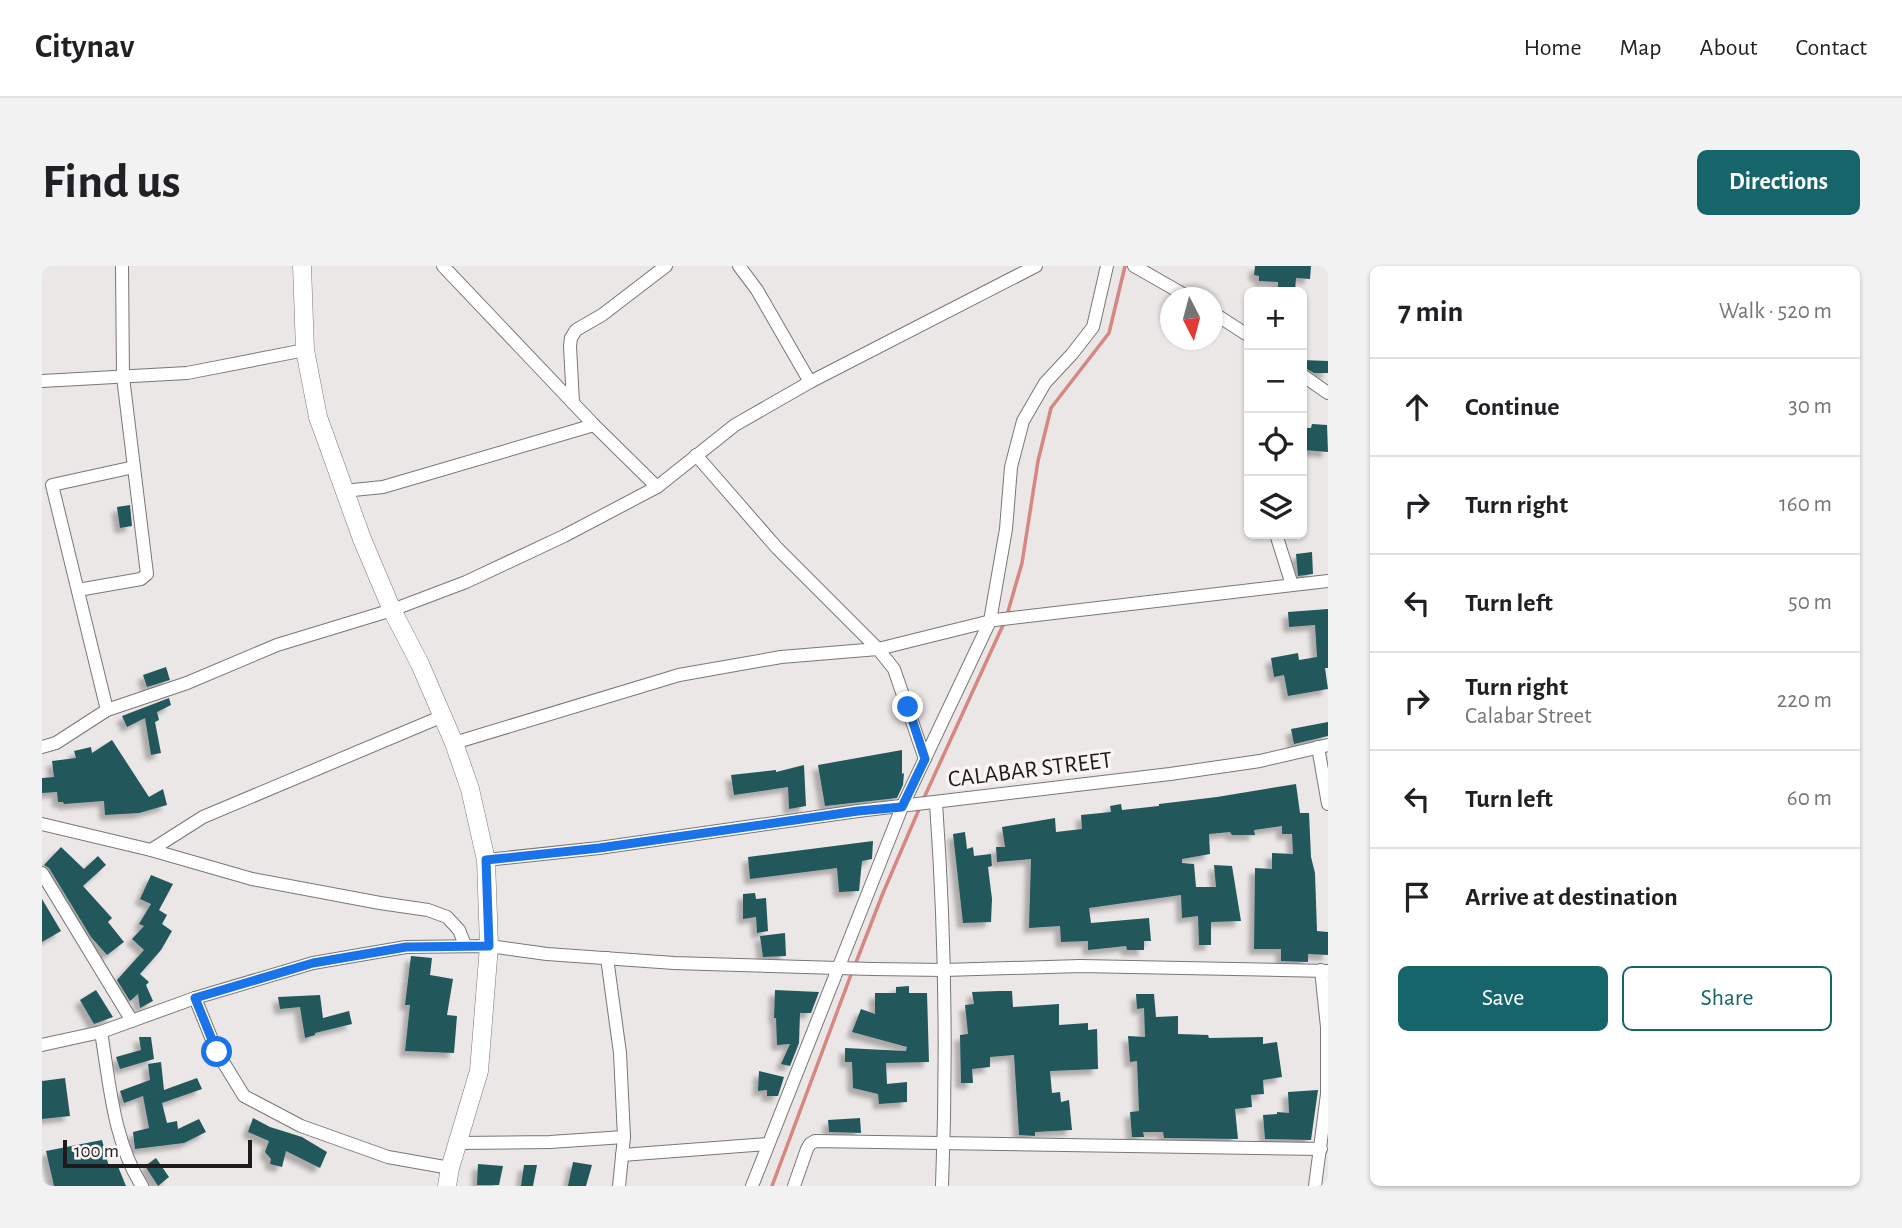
<!DOCTYPE html>
<html lang="en">
<head>
<meta charset="utf-8">
<style>
	:root { --surface:#fff; --page:#f2f2f2; --text:#202124; --muted:#757577; --line:#e0e0e0; --accent:#16656a }
	body { margin:0; font-family:"Alegreya Sans",sans-serif; background:var(--page); color:var(--text) }
	.controls { position:absolute; right:21px; top:21px; display:grid; overflow:hidden; border-radius:10px; box-shadow:0 2px 5px #0004 }
	.controls button { width:63px; height:63px; display:grid; place-items:center; padding:0; border:0; border-bottom:2px solid var(--line); background:var(--surface); color:var(--text); font:35px sans-serif }
	.compass { position:absolute; left:1118px; top:21px; width:63px; height:63px; border-radius:50%; background:var(--surface); box-shadow:0 2px 5px #0004; rotate:174deg }
	.scale { position:absolute; left:21px; bottom:18px; width:189px; box-sizing:border-box; padding-left:7px; border:4px solid #1d1b1b; border-top:0; font-size:19px; line-height:24px; white-space:nowrap; color:#1d1b1b; -webkit-text-stroke:5px #faf4f4; paint-order:stroke }
	.stop { position:absolute; width:21px; height:21px; margin:-16px; border:5px solid #1a73e8; border-radius:50%; background:#fff }
	.stop.end { background:#1a73e8; border-color:#fff; box-shadow:0 2px 7px #0008 }
	.list { margin:0; padding:0; list-style:none }
	h2 { display:flex; justify-content:space-between; align-items:center; height:91px; margin:0; padding:0 28px; font-size:30px }
	h2 small { font-size:23px; font-weight:400; color:var(--muted) }
	.list li { display:grid; grid-template-columns:46px 1fr auto; gap:21px; align-items:center; box-sizing:border-box; height:98px; padding:0 28px; border-top:2px solid var(--line) }
	.list b { display:block; font-size:26px; white-space:nowrap }
	.list p { margin:0; font-size:23px; white-space:nowrap; color:var(--muted) }
	.list em { font-size:23px; font-style:normal; color:var(--muted) }
	.actions { display:flex; gap:14px; padding:21px 28px }
	.actions a { flex:1; padding:16px 0; border:2px solid var(--accent); border-radius:10px; text-align:center; font-size:24px; color:var(--accent) }
	.actions .main { background:var(--accent); color:#fff }
	.icon { flex:none; width:38px; height:38px; fill:none; stroke:currentColor; stroke-width:2; stroke-linecap:round; stroke-linejoin:round }
	.map { position:relative; flex:none; width:1286px; height:920px; overflow:hidden; border-radius:10px }
	header { display:flex; align-items:center; gap:42px; box-sizing:border-box; height:98px; padding:0 35px; background:var(--surface); border-bottom:2px solid var(--line) }
	header strong { font-size:33px }
	nav { display:flex; gap:38px; margin-inline-start:auto; font-size:24px }
	.intro { display:flex; align-items:center; justify-content:space-between; box-sizing:border-box; height:168px; padding:0 42px }
	h1 { margin:0; font-size:49px }
	.button { padding:18px 32px; border-radius:10px; background:var(--accent); color:#fff; font-size:24px; font-weight:700 }
	main { display:flex; gap:42px; padding:0 42px }
	aside { flex:1; background:var(--surface); border-radius:10px; box-shadow:0 2px 5px #0004 }
	.map>svg:first-child { display:block }
	.lines { fill:none; stroke-linecap:round; stroke-linejoin:round }
	.stream { stroke:#d58881; stroke-width:3.5 }
	.building { fill:#21585c; filter:url(#shadow) }
	.street-casing { stroke:#7b7675; stroke-width:14 }
	.secondary-casing { stroke:#7b7675; stroke-width:19 }
	.street { stroke:#fff; stroke-width:12 }
	.secondary { stroke:#fff; stroke-width:18 }
	.route { stroke:#1a73e8; stroke-width:9 }
	.labels { text-anchor:middle; dominant-baseline:central; stroke-width:7; stroke-linejoin:round; paint-order:stroke }
	.street-label { font-size:24px; fill:#1d1b1b; stroke:#faf4f4 }
</style>
</head>
<body>
<header>
<strong>Citynav</strong>
<nav><a>Home</a><a>Map</a><a>About</a><a>Contact</a></nav>
</header>
<div class="intro"><h1>Find us</h1><a class="button">Directions</a></div>
<main>
<div class="map">
<svg width="1286" height="920" viewBox="0 0 1286 920">
	<defs>
		<filter id="shadow"><feDropShadow dx="-5.5" dy="5.5" stdDeviation="2" flood-color="#0004"/></filter>
	</defs>
	<rect width="100%" height="100%" fill="#ece7e7"/>
	<g class="lines">
		<g class="stream">
			<polyline points="965,349 980,297 996,195 1009,142 1067,67 1083,0"/>
			<polyline points="881,534 962,357"/>
			<polyline points="813,699 841,627 878,541"/>
			<polyline points="730,920 810,706"/>
		</g>
	</g>
	<g class="building">
		<polygon points="1213,0 1269,0 1268,13 1254,12 1253,26 1236,26 1236,16 1217,15 1217,10 1212,9"/>
		<polygon points="1260,94 1286,95 1286,107 1272,107 1260,100"/>
		<polygon points="1270,158 1285,159 1286,186 1262,184 1264,162 1269,162"/>
		<polygon points="88,239 90,260 78,262 75,241"/>
		<polygon points="1270,286 1271,308 1256,310 1254,288"/>
		<polygon points="1286,343 1286,402 1283,402 1286,423 1246,430 1242,409 1232,411 1229,392 1256,387 1257,394 1275,391 1273,359 1247,361 1246,346"/>
		<polygon points="124,401 128,414 105,421 101,409"/>
		<polygon points="127,432 129,439 115,446 117,454 113,456 119,487 109,489 103,452 85,461 80,450"/>
		<polygon points="1286,456 1286,470 1252,478 1249,463"/>
		<polygon points="70,474 107,531 121,523 125,539 97,547 63,549 62,535 22,538 21,536 16,536 15,526 0,527 0,512 12,511 10,495 34,492 32,485 49,481 50,487"/>
		<polygon points="860,484 860,508 862,507 861,519 855,532 783,540 776,499"/>
		<polygon points="762,499 764,540 747,543 746,521 692,529 689,509 734,504 734,506"/>
		<polygon points="1254,518 1258,547 1267,547 1269,591 1273,607 1275,665 1286,666 1286,689 1266,688 1266,696 1239,695 1239,683 1212,683 1213,602 1230,603 1230,587 1251,588 1250,568 1240,568 1240,560 1212,564 1213,569 1190,569 1188,566 1167,568 1168,588 1140,593 1140,597 1152,598 1154,621 1174,621 1172,599 1190,600 1199,655 1169,656 1169,679 1157,679 1156,650 1140,652 1139,629 1047,642 1049,657 1107,652 1109,675 1102,675 1102,684 1085,684 1084,680 1046,684 1046,675 1019,676 1018,660 987,662 989,593 955,596 954,581 963,581 960,561 1013,552 1014,566 1040,563 1039,549 1069,546 1068,540 1079,538 1080,544 1117,540 1117,538 1175,531"/>
		<polygon points="923,566 925,583 931,581 932,590 949,588 950,600 946,601 950,633 949,656 921,657 911,568"/>
		<polygon points="831,575 830,593 820,595 817,625 797,626 795,602 708,613 706,591"/>
		<polygon points="19,581 42,603 56,590 64,599 41,620 70,652 66,656 82,676 65,689 49,671 7,602 2,599"/>
		<polygon points="109,609 131,618 117,644 125,649 120,658 130,665 119,684 98,708 107,716 104,719 111,735 98,742 96,728 88,735 75,714 102,684 90,673 102,660 97,658 109,638 98,633"/>
		<polygon points="713,627 714,633 724,632 726,665 715,667 714,651 701,653 701,628"/>
		<polygon points="0,633 19,665 0,676"/>
		<polygon points="743,667 744,690 721,691 718,670"/>
		<polygon points="369,690 390,692 388,709 411,713 405,749 415,750 412,787 363,785 368,739 363,739"/>
		<polygon points="867,720 867,727 885,727 887,796 844,797 845,818 865,816 865,836 837,838 836,828 811,822 810,796 803,796 803,782 864,785 865,781 810,766 819,743 833,748 833,727 854,727 854,721"/>
		<polygon points="54,724 71,751 52,758 38,734"/>
		<polygon points="733,724 777,726 769,747 758,747 757,777 748,800 739,798 748,778 735,779 734,752 732,752"/>
		<polygon points="957,725 970,725 971,741 1017,738 1017,759 1046,757 1046,764 1055,763 1056,803 1008,805 1010,827 1018,826 1019,836 1027,834 1030,864 993,866 993,870 977,869 972,789 948,791 948,801 930,803 931,817 919,817 918,769 926,768 923,739 932,738 930,726"/>
		<polygon points="1094,728 1112,728 1114,751 1136,750 1136,768 1166,769 1167,772 1221,771 1221,778 1235,776 1240,811 1221,814 1222,828 1209,829 1210,841 1193,843 1196,873 1122,872 1121,866 1101,866 1102,871 1090,871 1088,846 1097,845 1095,795 1088,796 1086,770 1103,771 1102,742 1095,743"/>
		<polygon points="278,729 281,752 307,745 310,758 273,767 273,769 263,772 258,741 238,743 236,731"/>
		<polygon points="97,771 109,771 112,793 78,803 74,791 99,784"/>
		<polygon points="119,796 122,824 155,812 160,823 120,837 125,857 135,855 136,863 157,853 164,866 142,877 93,883 91,866 107,862 101,830 82,837 78,825 108,814 106,798"/>
		<polygon points="717,805 742,811 736,830 725,830 725,824 716,825"/>
		<polygon points="23,812 28,850 0,853 0,815"/>
		<polygon points="1276,824 1269,874 1223,873 1221,849 1235,848 1235,846 1247,847 1246,826"/>
		<polygon points="211,852 228,861 260,871 285,886 278,902 244,885 240,901 228,898 229,893 223,886 227,875 206,866"/>
		<polygon points="818,852 819,867 787,866 786,854"/>
		<polygon points="60,874 67,901 75,898 84,920 12,920 4,885"/>
		<polygon points="114,892 127,911 116,920 103,900"/>
		<polygon points="531,896 550,899 544,920 526,920"/>
		<polygon points="436,898 461,900 457,919 435,919"/>
		<polygon points="482,899 495,899 491,920 479,920"/>
	</g>
	<g class="lines">
		<defs>
			<g id="street">
				<polyline points="401,0 552,159 615,221"/>
				<polyline points="697,0 715,24 768,116"/>
				<polyline points="1092,0 1148,32"/>
				<polyline points="1170,46 1207,70"/>
				<polyline points="1260,109 1286,127"/>
				<polyline points="0,115 145,107 263,84"/>
				<polyline points="531,137 528,80 529,72 534,64 560,49 624,0"/>
				<polyline points="654,189 735,282 836,383 852,403 883,493"/>
				<polyline points="92,201 10,219 65,444 145,417 235,379 350,344 424,316 522,270 615,221 693,159 768,116 994,0"/>
				<polyline points="301,225 341,221 552,159"/>
				<polyline points="1234,268 1250,319"/>
				<polyline points="36,324 99,313 105,308 81,111 80,0"/>
				<polyline points="412,477 637,409 739,391 836,383 953,354 1286,315"/>
				<polyline points="0,481 14,477 65,444"/>
				<polyline points="1276,481 1286,538"/>
				<path d="M894,537c9,127 11,255 6,383"/>
				<polyline points="0,558 109,584 210,613 338,637 386,644 405,651 417,664 423,679"/>
				<polyline points="109,584 161,551 401,450"/>
				<polyline points="444,594 557,582 816,545 1128,508 1218,495 1286,479"/>
				<polyline points="0,607 90,755"/>
				<polyline points="565,692 578,787 582,871 577,920"/>
				<polyline points="153,732 175,786 202,830 259,860 346,891 408,902"/>
				<path d="M59,766c9,53 12,108 41,154"/>
				<polyline points="0,779 59,766 153,732 271,697 364,681 447,680 505,688 632,697 830,703 902,704 1038,700 1286,705"/>
				<polyline points="416,877 508,876 582,871"/>
				<polyline points="580,889 726,878"/>
				<polyline points="710,920 860,541 948,355 964,263 969,201 981,155 1003,117 1030,88 1051,61 1065,0"/>
				<polyline points="752,920 765,883 768,878 773,875 1279,883"/>
				<polyline points="1273,920 1285,828 1285,761 1279,704"/>
			</g>
			<polyline id="secondary" points="260,0 263,84 276,151 320,273 350,344 378,398 412,477 428,523 444,594 447,680 437,805 408,902 405,920"/>
		</defs>
		<use href="#street" class="street-casing"/>
		<use href="#secondary" class="secondary-casing"/>
		<use href="#street" class="street"/>
		<use href="#secondary" class="secondary"/>
	</g>
	<g class="lines">
		<polyline class="route" points="175,786 153,732 271,697 364,681 447,680 444,594 557,582 816,545 860,541 883,493 866,441"/>
	</g>
	<g class="labels">
		<g class="street-label">
			<text transform="translate(988 504) rotate(-7)">CALABAR STREET</text>
		</g>
	</g>
</svg>
<div class="controls">
<button>+</button>
<button>−</button>
<button><svg class="icon" aria-label="locate" viewBox="0 0 24 24"><circle cx="12" cy="12" r="6"/><path d="M12 2v4M12 18v4M2 12h4M18 12h4"/></svg></button>
<button><svg class="icon" aria-label="layers" viewBox="0 0 24 24"><path d="M12 4l9 5-9 5-9-5zM3 14l9 5 9-5"/></svg></button>
</div>
<svg class="compass" viewBox="-18 -18 36 36"><path d="M0-13l5 13h-10z" fill="#e53935"/><path d="M0 13l5-13h-10z" fill="#757577"/></svg>
<div class="scale">100 m</div>
<div class="stop" style="left:175px;top:786px"></div>
<div class="stop end" style="left:866px;top:441px"></div>
</div>
<aside>
<h2>7 min<small>Walk · 520 m</small></h2>
<ul class="list">
<li><svg class="icon" aria-label="ahead" viewBox="0 0 24 24"><path d="M12 20V5M6 11l6-6 6 6"/></svg><div><b>Continue</b></div><em>30 m</em></li>
<li><svg class="icon" aria-label="right" viewBox="0 0 24 24"><path d="M7 20v-9h11M14 6l5 5-5 5"/></svg><div><b>Turn right</b></div><em>160 m</em></li>
<li><svg class="icon" aria-label="left" viewBox="0 0 24 24"><path d="M17 20v-9H6M10 6l-5 5 5 5"/></svg><div><b>Turn left</b></div><em>50 m</em></li>
<li><svg class="icon" aria-label="right" viewBox="0 0 24 24"><path d="M7 20v-9h11M14 6l5 5-5 5"/></svg><div><b>Turn right</b><p>Calabar Street</p></div><em>220 m</em></li>
<li><svg class="icon" aria-label="left" viewBox="0 0 24 24"><path d="M17 20v-9H6M10 6l-5 5 5 5"/></svg><div><b>Turn left</b></div><em>60 m</em></li>
<li><svg class="icon" aria-label="arrive" viewBox="0 0 24 24"><path d="M6 21V4h12l-3 4 3 4H6"/></svg><div><b>Arrive at destination</b></div></li>
</ul>
<div class="actions"><a class="main">Save</a><a>Share</a></div>
</aside>
</main>
</body>
</html>
